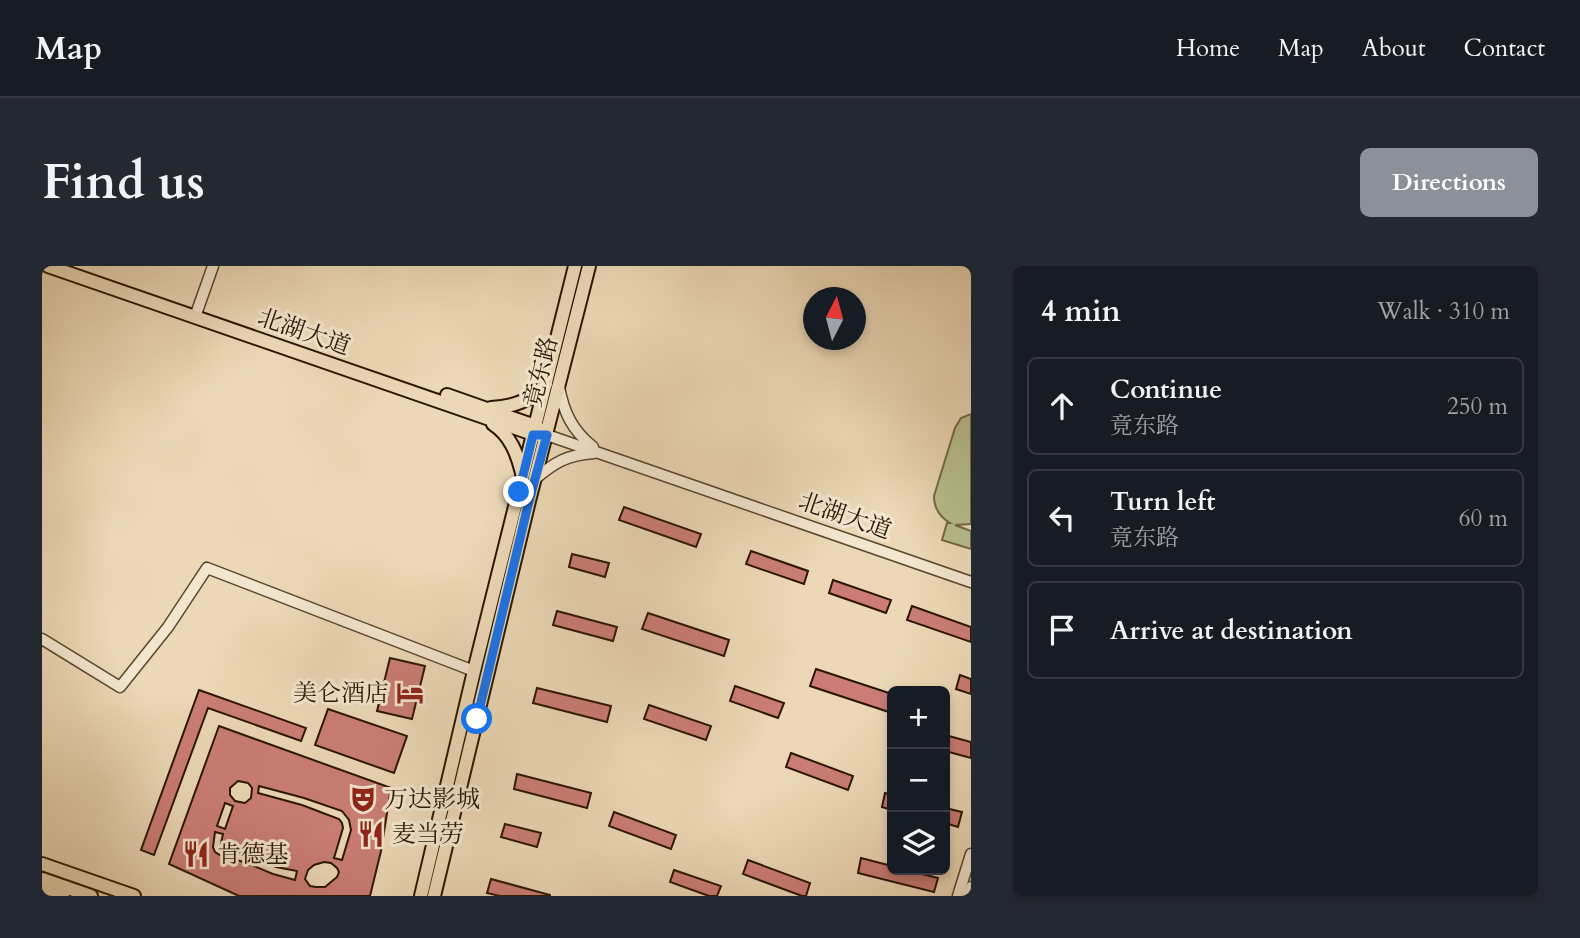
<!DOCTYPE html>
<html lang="en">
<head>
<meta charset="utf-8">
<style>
	:root { --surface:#171b24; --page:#242831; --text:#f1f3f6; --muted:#9ea1a6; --line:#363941; --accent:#8c9099 }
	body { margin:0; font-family:Cardo,"Noto Serif SC",serif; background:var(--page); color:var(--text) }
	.controls { position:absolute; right:21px; bottom:21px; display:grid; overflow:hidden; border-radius:10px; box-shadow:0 4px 10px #0003 }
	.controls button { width:63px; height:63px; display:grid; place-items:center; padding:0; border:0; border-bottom:2px solid var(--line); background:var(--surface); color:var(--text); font:35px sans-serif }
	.compass { position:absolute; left:761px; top:21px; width:63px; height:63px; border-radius:50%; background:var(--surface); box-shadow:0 4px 10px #0003; rotate:6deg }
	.stop { position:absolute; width:21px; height:21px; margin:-16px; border:5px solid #1a73e8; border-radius:50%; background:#fff }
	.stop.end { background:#1a73e8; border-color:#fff; box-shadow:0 2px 7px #0008 }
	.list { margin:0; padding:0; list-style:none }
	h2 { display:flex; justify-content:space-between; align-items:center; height:91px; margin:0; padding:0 28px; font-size:30px }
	h2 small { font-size:23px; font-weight:400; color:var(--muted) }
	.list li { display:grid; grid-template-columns:46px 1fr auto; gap:21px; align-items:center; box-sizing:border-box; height:98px; margin:0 14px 14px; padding:0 14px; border:2px solid var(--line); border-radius:10px }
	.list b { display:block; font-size:26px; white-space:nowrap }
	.list p { margin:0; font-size:23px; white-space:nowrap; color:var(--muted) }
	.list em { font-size:23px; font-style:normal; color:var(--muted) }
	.icon { flex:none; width:38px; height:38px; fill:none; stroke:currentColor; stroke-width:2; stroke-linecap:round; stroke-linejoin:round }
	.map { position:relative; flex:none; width:929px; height:630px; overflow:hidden; border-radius:10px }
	header { display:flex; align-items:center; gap:42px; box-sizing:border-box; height:98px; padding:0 35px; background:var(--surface); border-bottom:2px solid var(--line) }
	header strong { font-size:33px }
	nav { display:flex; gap:38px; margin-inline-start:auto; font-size:24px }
	.intro { display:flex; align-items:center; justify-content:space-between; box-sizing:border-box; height:168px; padding:0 42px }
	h1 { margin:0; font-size:49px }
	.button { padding:18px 32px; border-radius:10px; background:var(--accent); color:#fff; font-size:24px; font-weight:700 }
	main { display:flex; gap:42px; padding:0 42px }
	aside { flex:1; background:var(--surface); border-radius:10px; box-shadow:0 4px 10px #0003 }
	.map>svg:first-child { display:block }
	.green { fill:#b8bf8e; stroke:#726a48; stroke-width:2 }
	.building { fill:#cb7d75; stroke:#2b1501; stroke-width:2; fill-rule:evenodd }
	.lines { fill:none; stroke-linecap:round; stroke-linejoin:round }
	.minor-casing { stroke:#5b462e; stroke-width:13 }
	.major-casing { stroke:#2b1501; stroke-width:16 }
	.minor { stroke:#f3e6d0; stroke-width:10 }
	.major { stroke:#ecd8b6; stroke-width:12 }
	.route { stroke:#1a73e8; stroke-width:9 }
	.labels { text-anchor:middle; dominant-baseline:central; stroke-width:6; stroke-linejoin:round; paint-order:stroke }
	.street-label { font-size:24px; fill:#2b1501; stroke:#f3e6d0 }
	.poi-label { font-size:24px; fill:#2b1501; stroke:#f3e6d0; text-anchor:start }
</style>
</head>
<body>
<header>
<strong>Map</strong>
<nav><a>Home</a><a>Map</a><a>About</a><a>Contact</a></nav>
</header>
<div class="intro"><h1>Find us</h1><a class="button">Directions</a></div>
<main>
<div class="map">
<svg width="929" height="630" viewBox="0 0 929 630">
	<rect width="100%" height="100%" fill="#ecd8b6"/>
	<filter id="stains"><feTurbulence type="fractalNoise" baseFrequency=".00286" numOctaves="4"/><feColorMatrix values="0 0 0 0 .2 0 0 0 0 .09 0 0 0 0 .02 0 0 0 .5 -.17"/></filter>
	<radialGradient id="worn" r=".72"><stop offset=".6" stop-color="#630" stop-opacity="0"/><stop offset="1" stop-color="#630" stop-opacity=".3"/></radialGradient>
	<path class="green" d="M929,148v110l-16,1 16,6v18l-29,-9 5,-17h3c-10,-6 -16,-14 -16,-27l21,-68 6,-10z"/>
	<g class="building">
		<polygon points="582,241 659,268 654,281 577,254"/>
		<polygon points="709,285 766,305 762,318 704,298"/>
		<polygon points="530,288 567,297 563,311 527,301"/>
		<polygon points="791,314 849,334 844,347 787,327"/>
		<polygon points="870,340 929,361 929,376 865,354"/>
		<polygon points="515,345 575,361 571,375 511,359"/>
		<polygon points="606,347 687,374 682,390 600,363"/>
		<polygon points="348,392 383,400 370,453 335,445"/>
		<polygon points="774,403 850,428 850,447 768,420"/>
		<polygon points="918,409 929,413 929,428 914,423"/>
		<polygon points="693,420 742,437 736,452 688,435"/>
		<polygon points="495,422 569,440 565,456 491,437"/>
		<polygon points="157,424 264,462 259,475 166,442 112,589 99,584"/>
		<polygon points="607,439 669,460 664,474 602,453"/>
		<polygon points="286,443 365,470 352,507 273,479"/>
		<path d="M177,460l172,62 -10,63 -11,45h-131l-70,-32zM196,515l10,2 4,5 -1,10 -6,5 -10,-2 -5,-6v-7zM217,520l45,12 38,13 7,9 2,10 -9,30 -8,-2 9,-30 -1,-5 -3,-4 -37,-14 -44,-12zM183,537l8,3 -8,23 -8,-3zM173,566l8,2 -2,9 3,5 27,8 25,11 21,4 -2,9 -22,-6 -26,-11 -27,-8 -5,-3 -2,-5zM282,596l7,1 6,5 2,4 -2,5 -12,10h-9l-6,-1 -5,-7 3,-9 6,-5z"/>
		<polygon points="903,469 929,476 929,492 903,485"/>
		<polygon points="749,487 811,510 806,524 744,501"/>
		<polygon points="475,508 549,527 545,542 472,523"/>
		<polygon points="843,527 850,529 850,544 840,541"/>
		<polygon points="903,542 920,546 916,561 903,557"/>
		<polygon points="572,546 634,569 629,583 567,560"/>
		<polygon points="463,558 499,567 495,581 459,571"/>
		<polygon points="819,592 850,600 850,604 864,604 896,612 892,626 816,607"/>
		<polygon points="706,594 768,617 764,630 760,630 701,608"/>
		<polygon points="632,604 679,620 675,630 667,630 628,616"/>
		<polygon points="449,613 508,629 508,630 458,630 445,627"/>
	</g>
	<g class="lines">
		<defs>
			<g id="minor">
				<polyline points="153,51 171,0"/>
				<path d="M517,121c5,26 13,43 34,60"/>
				<polyline points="505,169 929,316"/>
				<path d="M493,213c20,-17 32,-24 59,-26"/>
				<polyline points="0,373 78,421 126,361 165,302 432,405"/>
				<polyline points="916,630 929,588"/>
				<polyline points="926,630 929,621"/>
			</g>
			<g id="major">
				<polyline points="6,0 491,168 498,169"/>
				<polyline points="405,129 493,160 499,164"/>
				<path d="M449,142c22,-1 39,-7 55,-24"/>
				<path d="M451,158c17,11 24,29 29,49"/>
				<polyline points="0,598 92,630"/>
				<polyline points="0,613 49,630"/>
				<polyline points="0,623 21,630"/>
				<polyline points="379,630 432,405 533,0"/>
				<polyline points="392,630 487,235 547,0"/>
			</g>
		</defs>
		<use href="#minor" class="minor-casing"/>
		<use href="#major" class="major-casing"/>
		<use href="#minor" class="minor"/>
		<use href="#major" class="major"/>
	</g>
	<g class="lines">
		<polyline class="route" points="435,453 487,235 505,169 491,169 477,226"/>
	</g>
	<defs>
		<symbol id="hotel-bare" viewBox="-9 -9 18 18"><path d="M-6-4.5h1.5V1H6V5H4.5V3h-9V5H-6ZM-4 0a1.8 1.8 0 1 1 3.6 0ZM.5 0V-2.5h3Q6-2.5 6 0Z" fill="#8f2418" stroke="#f3e6d0" stroke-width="2.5" paint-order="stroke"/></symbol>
		<symbol id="theatre-bare" viewBox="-9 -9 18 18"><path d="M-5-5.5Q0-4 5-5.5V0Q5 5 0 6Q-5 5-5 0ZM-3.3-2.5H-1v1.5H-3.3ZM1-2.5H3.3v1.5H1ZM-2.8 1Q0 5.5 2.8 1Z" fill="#8f2418" stroke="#f3e6d0" stroke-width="2.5" paint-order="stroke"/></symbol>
		<symbol id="restaurant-bare" viewBox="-9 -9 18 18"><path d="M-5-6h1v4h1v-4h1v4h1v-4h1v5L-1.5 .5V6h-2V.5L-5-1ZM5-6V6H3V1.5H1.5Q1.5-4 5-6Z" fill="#8f2418" stroke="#f3e6d0" stroke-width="2.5" paint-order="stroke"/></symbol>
	</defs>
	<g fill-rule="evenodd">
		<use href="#hotel-bare" x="349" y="408" width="38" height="38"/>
		<use href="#theatre-bare" x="302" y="514" width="38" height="38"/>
		<use href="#restaurant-bare" x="310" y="549" width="38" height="38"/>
		<use href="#restaurant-bare" x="135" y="569" width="38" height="38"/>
	</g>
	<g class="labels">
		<g class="street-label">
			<text transform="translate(262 66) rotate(19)">北湖大道</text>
			<text transform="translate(499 106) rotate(-76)">竟东路</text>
			<text transform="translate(803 250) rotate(19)">北湖大道</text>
		</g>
		<g class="poi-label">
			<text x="347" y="427" text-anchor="end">美仑酒店</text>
			<text x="342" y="533">万达影城</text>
			<text x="350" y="568">麦当劳</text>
			<text x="175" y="588">肯德基</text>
		</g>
	</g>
	<rect width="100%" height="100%" filter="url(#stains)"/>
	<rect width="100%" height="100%" fill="url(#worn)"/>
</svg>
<div class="controls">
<button>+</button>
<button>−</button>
<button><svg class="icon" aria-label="layers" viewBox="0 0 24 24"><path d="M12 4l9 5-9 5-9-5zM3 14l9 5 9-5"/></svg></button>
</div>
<svg class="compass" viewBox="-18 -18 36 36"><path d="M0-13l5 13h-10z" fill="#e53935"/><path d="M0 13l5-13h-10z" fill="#9ea1a6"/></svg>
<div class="stop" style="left:435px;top:453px"></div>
<div class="stop end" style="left:477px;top:226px"></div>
</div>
<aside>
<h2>4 min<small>Walk · 310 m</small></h2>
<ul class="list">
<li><svg class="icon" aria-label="ahead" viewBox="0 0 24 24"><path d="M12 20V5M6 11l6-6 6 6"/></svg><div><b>Continue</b><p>竟东路</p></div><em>250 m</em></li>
<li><svg class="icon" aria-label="left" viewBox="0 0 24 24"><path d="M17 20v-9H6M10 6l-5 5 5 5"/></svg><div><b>Turn left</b><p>竟东路</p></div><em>60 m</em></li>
<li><svg class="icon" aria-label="arrive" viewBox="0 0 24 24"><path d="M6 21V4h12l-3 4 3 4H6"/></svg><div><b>Arrive at destination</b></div></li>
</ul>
</aside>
</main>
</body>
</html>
